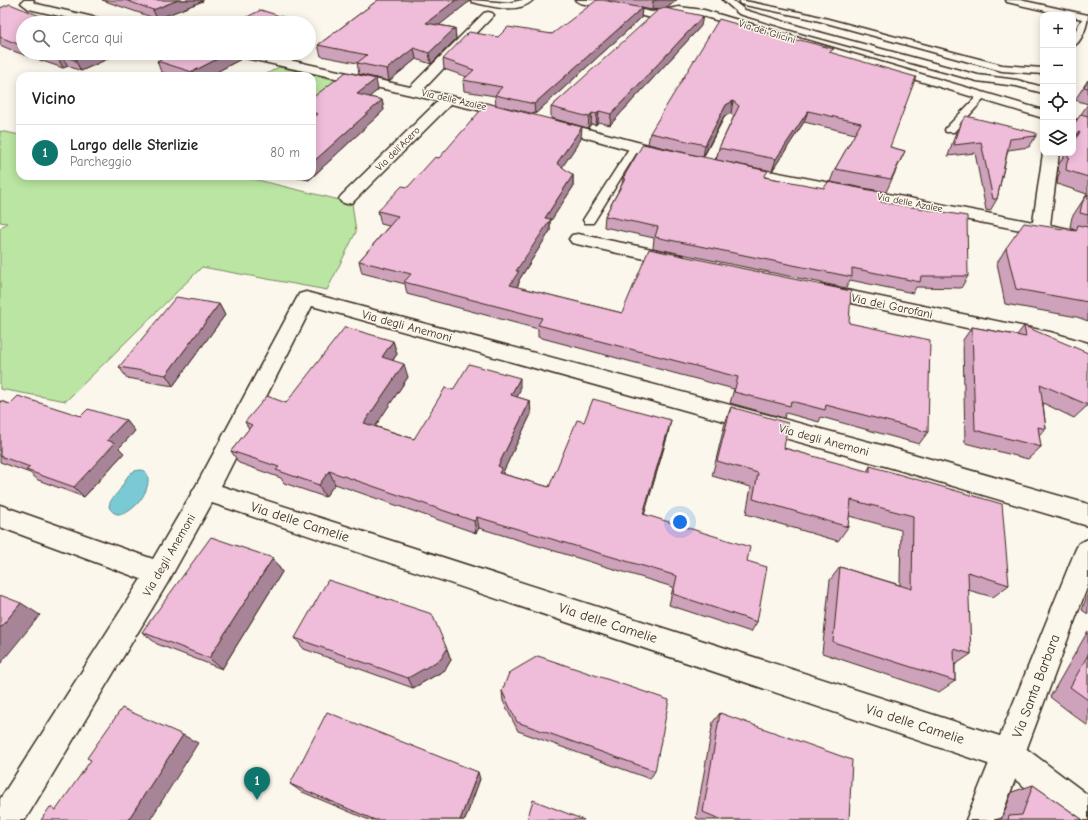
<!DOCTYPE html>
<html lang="it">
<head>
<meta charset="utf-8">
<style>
	:root { --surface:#fff; --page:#f2f2f2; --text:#202124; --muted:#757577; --line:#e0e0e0; --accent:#0f766e }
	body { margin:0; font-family:"Comic Neue",sans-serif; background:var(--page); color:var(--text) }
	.controls { position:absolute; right:12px; top:12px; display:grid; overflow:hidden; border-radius:8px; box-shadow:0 2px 10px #0003 }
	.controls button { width:36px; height:36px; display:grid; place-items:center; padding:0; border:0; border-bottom:1px solid var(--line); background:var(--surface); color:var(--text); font:20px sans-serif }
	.you { position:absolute; left:680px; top:522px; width:14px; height:14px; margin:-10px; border:3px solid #fff; border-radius:50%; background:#1a73e8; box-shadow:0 0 0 6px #1a73e833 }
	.badge { display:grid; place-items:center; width:26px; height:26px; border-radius:50%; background:var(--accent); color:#fff; font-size:13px; font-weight:700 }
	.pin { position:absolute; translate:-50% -33px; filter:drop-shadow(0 1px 2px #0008) }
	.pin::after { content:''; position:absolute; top:21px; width:14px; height:12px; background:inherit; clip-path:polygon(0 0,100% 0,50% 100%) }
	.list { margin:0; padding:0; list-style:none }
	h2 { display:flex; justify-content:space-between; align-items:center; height:52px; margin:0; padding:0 16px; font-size:17px }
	h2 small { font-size:13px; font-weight:400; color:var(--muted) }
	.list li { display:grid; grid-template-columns:26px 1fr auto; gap:12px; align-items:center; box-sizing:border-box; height:56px; padding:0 16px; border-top:1px solid var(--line) }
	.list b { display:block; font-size:15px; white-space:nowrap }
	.list p { margin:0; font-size:13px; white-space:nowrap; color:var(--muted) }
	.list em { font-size:13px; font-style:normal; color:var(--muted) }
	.icon { flex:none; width:22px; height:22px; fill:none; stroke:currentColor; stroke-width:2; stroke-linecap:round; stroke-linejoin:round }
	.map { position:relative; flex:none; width:1088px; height:820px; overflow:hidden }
	.search { position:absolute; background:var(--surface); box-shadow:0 2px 10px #0003; left:16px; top:16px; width:300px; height:44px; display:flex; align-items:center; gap:10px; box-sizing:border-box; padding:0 14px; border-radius:22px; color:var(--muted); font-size:15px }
	.panel { position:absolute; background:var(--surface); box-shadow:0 2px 10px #0003; left:16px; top:72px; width:300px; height:108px; border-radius:12px }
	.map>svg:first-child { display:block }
	.green { fill:#bae5a2; stroke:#7a8860 }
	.water { fill:#7acad5; stroke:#618a8c }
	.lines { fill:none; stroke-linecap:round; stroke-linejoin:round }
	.service-casing { stroke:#3b2a1e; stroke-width:3 }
	.minor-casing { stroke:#3b2a1e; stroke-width:3 }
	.tertiary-casing { stroke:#3b2a1e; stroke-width:3 }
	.service { fill:#fbf7ec; fill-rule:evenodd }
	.minor { fill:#fbf7ec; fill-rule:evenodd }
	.tertiary { fill:#fbf7ec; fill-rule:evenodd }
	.wall { fill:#cea2bb; stroke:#3b2a1e }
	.shaded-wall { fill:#a78498; stroke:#3b2a1e }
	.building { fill:#efbcd9; stroke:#3b2a1e }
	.labels { text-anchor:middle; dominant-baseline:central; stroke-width:3; stroke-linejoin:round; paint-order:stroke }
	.far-street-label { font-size:10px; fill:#3b2a1e; stroke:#fbf7ec }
	.street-label { font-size:12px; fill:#3b2a1e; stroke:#fbf7ec }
	.near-street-label { font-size:14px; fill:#3b2a1e; stroke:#fbf7ec }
</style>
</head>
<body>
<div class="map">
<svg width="1088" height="820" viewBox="0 0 1088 820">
	<rect width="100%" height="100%" fill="#fbf7ec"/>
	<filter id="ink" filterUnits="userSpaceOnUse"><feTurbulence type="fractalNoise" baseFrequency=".025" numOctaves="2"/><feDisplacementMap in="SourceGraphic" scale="8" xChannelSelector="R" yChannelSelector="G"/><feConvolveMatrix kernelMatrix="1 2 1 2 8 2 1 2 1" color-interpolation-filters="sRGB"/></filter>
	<g filter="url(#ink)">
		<g class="green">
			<polygon points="279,67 337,80 312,98 312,76 263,76"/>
			<polygon points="0,131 20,135 20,176 241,176 352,203 356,232 327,290 202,267 66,401 0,389 0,228 7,223 0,222"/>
		</g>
		<path class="water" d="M142,470l3,1c14,17 -24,60 -36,36 1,-9 8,-12 12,-19 6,-10 7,-18 21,-18z"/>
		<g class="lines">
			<defs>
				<g id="service">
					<path d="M471,0l38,3 13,-3h11c-15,15 -43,6 -61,2z"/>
					<polygon points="723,0 732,0 745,10 815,31 978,75 1017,80 1043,87 1043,93 1016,86 977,81 809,35 739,14"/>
					<polygon points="740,0 809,14 1002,65 1043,68 1043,74 1002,71 808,18 740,4"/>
					<path d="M1006,0h14l68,15c0,8 -6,28 -15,31v-11l9,-16 -9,-2v-2h-9l-57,-13z"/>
					<polygon points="982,93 985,94 987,96 985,98 954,132 946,132 945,130 946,128 979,94"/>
					<polygon points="730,114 735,117 713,163 707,166 703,165 701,163 725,117"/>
					<polygon points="635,144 640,147 595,220 593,223 585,223 583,220 630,147"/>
				</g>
				<g id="minor">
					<polygon points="24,0 34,0 33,2 37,4 106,20 110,21 112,23 90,23 29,9 21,3"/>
					<polygon points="575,0 596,0 652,12 679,7 704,10 1043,110 1043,118 699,15 679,13 652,18 580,3"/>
					<polygon points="488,12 492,13 494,15 492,17 423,90 518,111 520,114 518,117 513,118 451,104 353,202 347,204 341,202 339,199 341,196 438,101 241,57 237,56 235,53 258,53 410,87 484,13"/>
					<polygon points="1073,119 1088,123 1088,131 1073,127"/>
					<polygon points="553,120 675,152 678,155 675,158 670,160 630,150 548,127 546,124 548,121"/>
					<polygon points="1043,153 1059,153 1050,225 1088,233 1088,243 737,175 732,173 729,170 732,167 737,165 1033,222"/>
					<polygon points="578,234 677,254 683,256 686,260 683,264 677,266 572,243 569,239 572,235"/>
					<polygon points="822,285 1050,332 1088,343 1088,357 1050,346 815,295 813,291 815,287"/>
					<polygon points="306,292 892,448 1088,504 1088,526 892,468 312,306 221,486 1009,739 1020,744 1088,795 1088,820 1068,820 1000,768 212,503 168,582 25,820 0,820 0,799 141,579 0,527 0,505 153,559 197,484 297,298 299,294"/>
				</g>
				<polygon id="tertiary" points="1088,539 1088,585 1000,820 966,820 1075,551 1079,543"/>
			</defs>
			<use href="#service" class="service-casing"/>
			<use href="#minor" class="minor-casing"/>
			<use href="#tertiary" class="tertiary-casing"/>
			<use href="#service" class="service"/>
			<use href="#minor" class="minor"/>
			<use href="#tertiary" class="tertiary"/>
		</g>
		<g class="wall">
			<polygon points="102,0 203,0 203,1 157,19"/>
			<polygon points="378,0 470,0 470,1 439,25 455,28 456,39 431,64 416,59 389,81 359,74 357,63 321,56 318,45"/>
			<polygon points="608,0 677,0 668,7 666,8 701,26 610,125 598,122 596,125 591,124 588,128 551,118 551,107 663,8 652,10 642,8 641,18 535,114 504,107 581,139 562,167 573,175 573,187 550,222 550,231 519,280 519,283 517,287 622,313 849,323 928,432 919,444 821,417 819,422 786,413 784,418 730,403 734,389 538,337 538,329 407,294 405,284 362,273 359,261 389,226 381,224 378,211 408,187 439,158 496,105 495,96 464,91 463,80 467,77 444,69 443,59 498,37 552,34 608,1"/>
			<polygon points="0,8 45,18 48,23 23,23 23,53 115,53 116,55 81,71 68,66 63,68 16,52 0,45"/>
			<polygon points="174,53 239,53 241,59 209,76 175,76 161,72 157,61"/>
			<polygon points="832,53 890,147 905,151 886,192 830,182 835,169 855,134 804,122 772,171 716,160 719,148 734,116 731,113 724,116 703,157 648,144 650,133"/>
			<polygon points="1088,80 1088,104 1075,100"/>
			<polygon points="378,90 369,97 382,100 384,110 309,180 287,176 312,176 312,98"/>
			<polygon points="1088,104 1088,321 1077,317 1005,304 997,263 1006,248 1074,231 1075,229 1070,227 1072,217 1087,194 1057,184 1058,176 1060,172 1058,171 1059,164 1066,153 1073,153 1081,114"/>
			<polygon points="962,121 1036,136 1029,147 1008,150 997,199 990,211 986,210 975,153 948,156 956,132"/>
			<polygon points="766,177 881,202 968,276 961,288 916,287 913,293 850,280 846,288 653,248 654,238 604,227 605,216 622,184 623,178"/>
			<polygon points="219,304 225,315 173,386 127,378 119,367"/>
			<polygon points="1024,326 1088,405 1074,418 1043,403 1046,429 1039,435 1041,447 1028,459 965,443 963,340 972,327 1017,335"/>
			<polygon points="393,341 397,354 393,360 408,377 375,426 414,439 453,390 520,391 517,397 530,401 531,414 503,472 503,474 549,487 584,422 668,434 644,514 747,561 757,622 751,632 669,605 673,587 479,528 476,533 335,484 325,497 284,483 281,478 239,463 231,451 249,429 245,422 286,403"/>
			<polygon points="0,401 10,404 81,416 126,420 135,431 119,448 124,453 84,497 38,480 30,473 0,462"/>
			<polygon points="731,407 784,448 867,472 870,466 1009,585 993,597 968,590 971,654 955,665 955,681 939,692 822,653 830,580 840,567 900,585 901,530 849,516 848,527 838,541 746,514 751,487 712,476 725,423"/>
			<polygon points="273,558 282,572 222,669 157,644 142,632"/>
			<polygon points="1088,593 1088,614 1082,610"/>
			<polygon points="1088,631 1088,726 1050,697"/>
			<polygon points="295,638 447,649 451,660 445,670 413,688 304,649"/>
			<polygon points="502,691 655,771 650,779 518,731 503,701"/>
			<polygon points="720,713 849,820 701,820 696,818 713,722"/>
			<polygon points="480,779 465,820 369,820 300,791 290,784"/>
			<polygon points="1033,785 1083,820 994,820 1002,818 1012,792"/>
		</g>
		<g class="shaded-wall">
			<polygon points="178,0 203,0 203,1 157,19 153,10"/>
			<polygon points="456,0 470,0 470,1 428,34 426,23"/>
			<polygon points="658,0 677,0 668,7 652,10 653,1"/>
			<polygon points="642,8 641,18 535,114 534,104"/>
			<polygon points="703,16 701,26 610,125 611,114"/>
			<polygon points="45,18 48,23 36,23 35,21"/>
			<polygon points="292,20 293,23 287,23"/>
			<polygon points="455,28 456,39 431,64 429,53"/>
			<polygon points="414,48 416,59 389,81 387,69"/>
			<polygon points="92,53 115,53 116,55 81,71 75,60"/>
			<polygon points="229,53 239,53 241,59 209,76 194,76 192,72"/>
			<polygon points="62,56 68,66 63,68 58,58"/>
			<polygon points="376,79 378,90 359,105 357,94"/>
			<polygon points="382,100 384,110 309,180 307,176 312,176 312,163"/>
			<polygon points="733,101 731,113 724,116 703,157 705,145 726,105"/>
			<polygon points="599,111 598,122 596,125 597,114"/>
			<polygon points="808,111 804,122 772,171 776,159"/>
			<polygon points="592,113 591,124 588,128 589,117"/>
			<polygon points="582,127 581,139 557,175 557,163"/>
			<polygon points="1080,132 1073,143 1073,135"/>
			<polygon points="573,175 573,187 550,222 550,231 519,280 519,283 511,297 510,285 516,271 545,218"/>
			<polygon points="219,304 225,315 173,386 166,375"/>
			<polygon points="393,341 397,354 385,371 382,357"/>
			<polygon points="404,364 408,377 369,436 364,423"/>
			<polygon points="520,378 520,391 511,408 511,395"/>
			<polygon points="530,401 531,414 503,472 503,480 501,485 498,466"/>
			<polygon points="126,420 135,431 119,448 124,453 84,497 74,487 107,440"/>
			<polygon points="671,420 668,434 641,526 643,514"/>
			<polygon points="329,471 335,484 325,497 319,485"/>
			<polygon points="477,517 479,528 476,533 474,521"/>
			<polygon points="273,558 282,572 222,669 209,658"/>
			<polygon points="21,603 40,615 0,664 0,628"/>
			<polygon points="447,649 451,660 445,670 413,688 408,678"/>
			<polygon points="183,735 198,743 150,820 128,820"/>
			<polygon points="478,772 480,779 465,820 460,820"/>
		</g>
		<g class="building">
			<polygon points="125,0 178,0 153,10"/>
			<polygon points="378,0 456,0 426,23 455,28 429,53 414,48 387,69 357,63 367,55 318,45"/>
			<polygon points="597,0 603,0 642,8 534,104 495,95 502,87 463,80 474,70 443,59 469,32 498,37 508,27 552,34"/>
			<polygon points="10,4 45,18 35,21 42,23 23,23 23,46 10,41 0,37 0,8"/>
			<polygon points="665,8 703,16 611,114 599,111 597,114 592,113 589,117 551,107 658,10"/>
			<polygon points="261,10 292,20 287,23 235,23"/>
			<polygon points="719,19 797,41 800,40 834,49 829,52 916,77 890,147 905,151 891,179 835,169 861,123 808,111 776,159 719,148 739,106 733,101 726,105 705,145 650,133"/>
			<polygon points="44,53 92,53 75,60 62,56 58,58"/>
			<polygon points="174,53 229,53 192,72 157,61"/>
			<polygon points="346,72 376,79 357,94 382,100 312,163 312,119 318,114 312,112 312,98"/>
			<polygon points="1088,80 1088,88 1084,87"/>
			<polygon points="487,103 582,127 557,163 573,175 545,218 551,219 516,271 519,271 510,285 622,313 649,249 851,291 849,323 930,340 928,432 826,405 825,410 791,401 790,406 734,392 738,377 538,325 542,318 404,282 411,274 359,261 398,216 378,211 402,186 408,187 435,157 439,158"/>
			<polygon points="1081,114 1088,116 1088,177 1066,170 1067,161 1070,158 1068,157 1068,153 1073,153 1073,143 1080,132 1073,135 1073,126"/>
			<polygon points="966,116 1036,133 1036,136 1010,139 997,199 993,199 981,142 954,145 962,121"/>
			<polygon points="643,144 768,171 764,177 824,188 828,182 885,193 881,202 967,216 968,276 921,276 920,282 852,268 852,277 655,237 658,227 605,216 625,179 623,178"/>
			<polygon points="1088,194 1088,215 1080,213 1082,203"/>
			<polygon points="1024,223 1076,231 1078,225 1088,227 1088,302 1016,289 1006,248"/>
			<polygon points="176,297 219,304 166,375 119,367"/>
			<polygon points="1024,326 1088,353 1088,405 1040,384 1046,429 1038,427 1041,447 975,430 972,327 1026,337"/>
			<polygon points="345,327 393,341 382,357 404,364 364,423 414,439 445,388 453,390 469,364 520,378 511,395 530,401 498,466 502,468 499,473 549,487 577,420 584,422 593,399 671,420 643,514 750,547 747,561 767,567 757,622 673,594 677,576 477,517 474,521 329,471 319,485 276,470 279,467 231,451 252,425 245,422 267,396 286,403"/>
			<polygon points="18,396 81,416 88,409 126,420 107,440 115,443 74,487 26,470 30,467 0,456 0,401 10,404"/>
			<polygon points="731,407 788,423 784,448 870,472 870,466 1002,504 1009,585 968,572 971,654 954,649 955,681 833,642 840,567 912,589 913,516 851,500 848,527 753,499 758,473 717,461"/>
			<polygon points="211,537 273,558 209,658 142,632"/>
			<polygon points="328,580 432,614 447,649 441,659 408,678 295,638"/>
			<polygon points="0,595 21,603 0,628"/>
			<polygon points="1088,655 1088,700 1070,687"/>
			<polygon points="538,656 669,700 655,771 517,722 502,691 509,673"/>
			<polygon points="122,708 183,735 128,820 41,820 50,807 56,810 91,760 87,758"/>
			<polygon points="327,712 478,772 460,820 375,820 290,784"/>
			<polygon points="720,713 852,760 849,820 722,820 703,812"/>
			<polygon points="1033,785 1083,820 1008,820 1009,816 1022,815"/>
			<polygon points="533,800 584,820 527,820"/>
		</g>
	</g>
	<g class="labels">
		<g class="far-street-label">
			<text transform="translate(767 32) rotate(17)">Via dei Glicini</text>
			<text transform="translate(454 100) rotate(13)">Via delle Azalee</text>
			<text transform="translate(398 149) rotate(-45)">Via dell'Acero</text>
			<text transform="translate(910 203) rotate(11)">Via delle Azalee</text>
		</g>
		<g class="street-label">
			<text transform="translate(892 306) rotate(12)">Via dei Garofani</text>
			<text transform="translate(407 326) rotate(15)">Via degli Anemoni</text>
			<text transform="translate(824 440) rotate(15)">Via degli Anemoni</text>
			<text transform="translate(169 555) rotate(-60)">Via degli Anemoni</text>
		</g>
		<g class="near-street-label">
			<text transform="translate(300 522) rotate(18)">Via delle Camelie</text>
			<text transform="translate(608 623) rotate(18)">Via delle Camelie</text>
			<text transform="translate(1036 686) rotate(-69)">Via Santa Barbara</text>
			<text transform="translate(915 724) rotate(18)">Via delle Camelie</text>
		</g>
	</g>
</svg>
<div class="controls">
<button>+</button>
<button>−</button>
<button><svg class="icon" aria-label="locate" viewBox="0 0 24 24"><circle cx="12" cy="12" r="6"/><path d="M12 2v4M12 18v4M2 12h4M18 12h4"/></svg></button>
<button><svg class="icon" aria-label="layers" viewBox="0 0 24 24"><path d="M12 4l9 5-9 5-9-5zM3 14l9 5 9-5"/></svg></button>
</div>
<div class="you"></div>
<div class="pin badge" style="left:257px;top:800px">1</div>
<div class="search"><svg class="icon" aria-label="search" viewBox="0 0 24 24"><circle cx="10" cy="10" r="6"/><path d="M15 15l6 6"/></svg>Cerca qui</div>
<section class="panel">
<h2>Vicino<small></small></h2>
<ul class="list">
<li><span class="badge">1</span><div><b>Largo delle Sterlizie</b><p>Parcheggio</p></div><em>80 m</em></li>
</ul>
</section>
</div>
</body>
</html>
